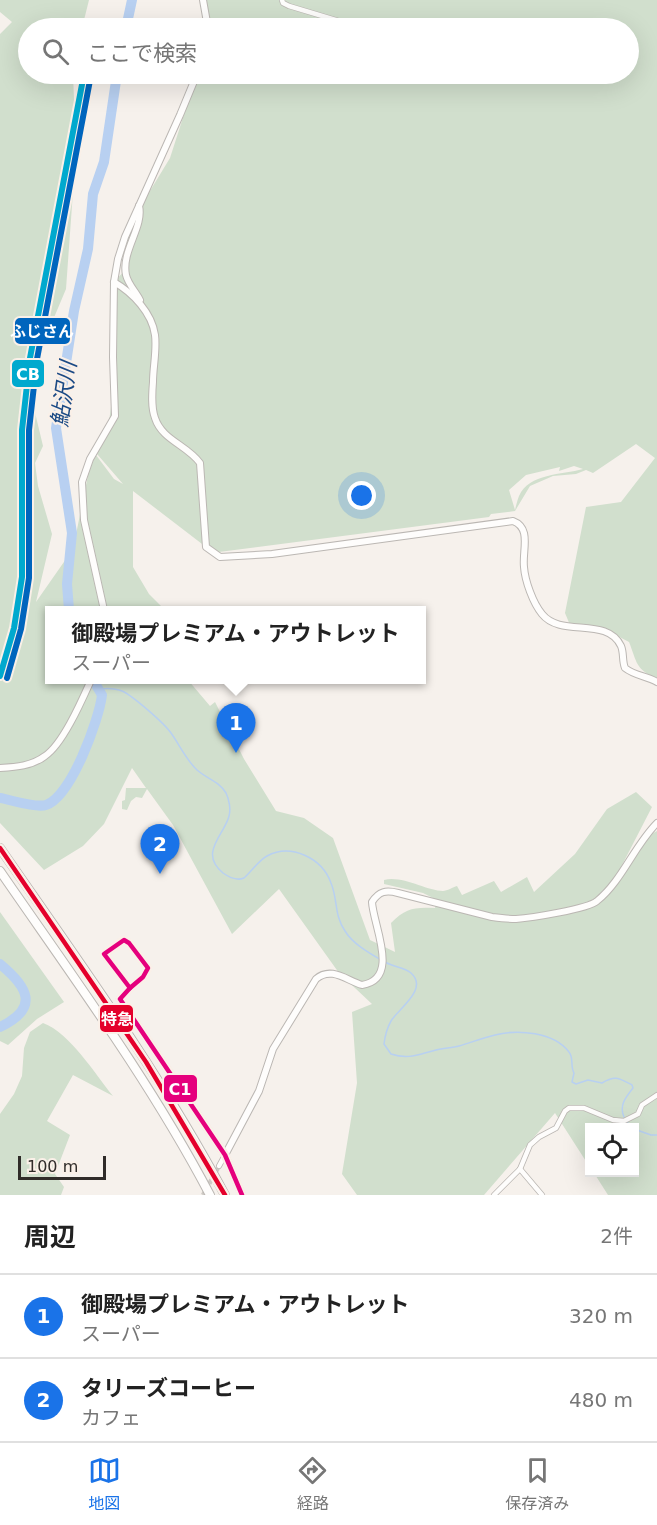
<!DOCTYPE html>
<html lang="ja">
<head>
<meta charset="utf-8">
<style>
	:root { --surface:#fff; --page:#f2f2f2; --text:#222; --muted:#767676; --line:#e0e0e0; --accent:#1a73e8 }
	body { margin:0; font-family:"DejaVu Sans","Noto Sans JP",sans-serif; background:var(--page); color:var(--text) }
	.controls { position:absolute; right:18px; bottom:18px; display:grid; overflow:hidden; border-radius:0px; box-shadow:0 6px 24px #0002 }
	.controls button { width:54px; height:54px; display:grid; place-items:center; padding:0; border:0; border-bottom:2px solid var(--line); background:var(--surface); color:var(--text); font:30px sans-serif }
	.scale { position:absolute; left:18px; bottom:15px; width:88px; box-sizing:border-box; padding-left:6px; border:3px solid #302c29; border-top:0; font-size:16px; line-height:21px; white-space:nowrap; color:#302c29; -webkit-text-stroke:4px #faf0e8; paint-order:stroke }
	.you { position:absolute; left:362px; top:496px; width:21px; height:21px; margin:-15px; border:4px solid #fff; border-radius:50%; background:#1a73e8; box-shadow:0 0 0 9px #1a73e833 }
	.badge { display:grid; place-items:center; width:39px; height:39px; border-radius:50%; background:var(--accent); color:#fff; font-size:20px; font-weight:700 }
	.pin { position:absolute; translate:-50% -50px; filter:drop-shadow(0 2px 3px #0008) }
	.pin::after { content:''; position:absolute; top:32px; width:21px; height:18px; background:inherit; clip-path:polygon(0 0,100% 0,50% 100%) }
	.popup { position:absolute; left:45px; top:606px; width:381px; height:78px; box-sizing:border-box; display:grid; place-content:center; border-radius:0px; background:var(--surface); filter:drop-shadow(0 2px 4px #0005); font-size:20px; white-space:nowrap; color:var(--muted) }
	.popup b { font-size:22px; color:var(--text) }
	.popup::after { content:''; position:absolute; left:50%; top:100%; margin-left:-12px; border:12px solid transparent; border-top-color:var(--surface) }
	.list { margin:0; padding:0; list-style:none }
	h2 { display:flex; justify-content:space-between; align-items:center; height:78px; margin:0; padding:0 24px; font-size:26px }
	h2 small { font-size:20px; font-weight:400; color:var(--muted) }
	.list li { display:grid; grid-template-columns:39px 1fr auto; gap:18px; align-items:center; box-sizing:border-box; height:84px; padding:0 24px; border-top:2px solid var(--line) }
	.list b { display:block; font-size:22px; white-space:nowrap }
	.list p { margin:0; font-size:20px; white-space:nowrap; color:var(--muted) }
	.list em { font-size:20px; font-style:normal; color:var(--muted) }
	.icon { flex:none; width:33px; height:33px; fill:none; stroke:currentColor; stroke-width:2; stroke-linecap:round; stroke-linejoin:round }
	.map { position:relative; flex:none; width:657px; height:1195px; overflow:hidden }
	.search { position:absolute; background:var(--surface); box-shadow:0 6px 24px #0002; left:18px; right:18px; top:18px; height:66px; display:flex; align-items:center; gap:15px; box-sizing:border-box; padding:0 21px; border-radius:33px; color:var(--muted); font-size:22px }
	.sheet { height:246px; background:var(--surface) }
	nav { display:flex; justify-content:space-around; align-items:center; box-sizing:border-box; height:84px; border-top:2px solid var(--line); background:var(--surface); font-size:16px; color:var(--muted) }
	nav a { display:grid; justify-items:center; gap:3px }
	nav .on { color:var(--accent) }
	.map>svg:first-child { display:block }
	.green { fill:#d1dfcd; fill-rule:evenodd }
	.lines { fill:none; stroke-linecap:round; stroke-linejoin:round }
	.stream { stroke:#b8d0f1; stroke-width:1.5 }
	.river { stroke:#b8d0f1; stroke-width:10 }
	.minor-tunnel { stroke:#cecac5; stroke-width:4.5; stroke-dasharray:4.5 2; stroke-linecap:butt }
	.minor-casing { stroke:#bbb7b3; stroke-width:6 }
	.tertiary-casing { stroke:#bbb7b3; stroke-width:8 }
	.motorway-casing { stroke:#bbb7b3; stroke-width:10 }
	.minor { stroke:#fefdfc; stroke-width:4.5 }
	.tertiary { stroke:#fefdfc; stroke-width:6 }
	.motorway { stroke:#fefdfc; stroke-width:8 }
	.bus-1-casing { stroke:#faf0e8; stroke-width:9 }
	.bus-2-casing { stroke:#faf0e8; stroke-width:9 }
	.bus-1 { stroke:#e4002b; stroke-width:4.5 }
	.bus-2 { stroke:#e5007d; stroke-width:4.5 }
	.rail-1-casing { stroke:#faf0e8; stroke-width:10 }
	.rail-2-casing { stroke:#faf0e8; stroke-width:10 }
	.rail-1 { stroke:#00a9ce; stroke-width:6 }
	.rail-2 { stroke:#0065bd; stroke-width:6 }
	.labels { text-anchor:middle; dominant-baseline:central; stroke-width:4.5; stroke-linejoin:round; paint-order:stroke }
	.water-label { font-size:22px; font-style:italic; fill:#1b4a85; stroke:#faf0e8 }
	.line-badge { stroke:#faf0e8; stroke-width:2 }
	.badge-label { font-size:16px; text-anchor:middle; font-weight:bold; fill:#fff }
</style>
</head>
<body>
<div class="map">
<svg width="657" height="1195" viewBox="0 0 657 1195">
	<rect width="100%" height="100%" fill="#f6f1ec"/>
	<g class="green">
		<path d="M0,0h89l-7,28h-54v46h45l3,76 -10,139 -26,62 -7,53 10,42 -8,17 3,23 14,48 -16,68 37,-53 20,-98 21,28 9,5 -26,-30 10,-18 7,-51v-103l14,-15 -2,-31 16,-32 28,-46 27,-84h431v-46h-423l-2,-28h454v679c-22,-10 -20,-17 -28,-37l-23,-12 -36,-5 -5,-12 21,-106 35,-5 34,-44 -19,-14 -43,29 -7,-3 -10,4 -23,2 -23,10 -15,25 -24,3 -2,3 -270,35 -13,-5 -73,-56v76l16,27 16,16h-115v70h138l22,26 5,-4 29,57 32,52 28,7 29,20 37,102 25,12 -4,-29c15,-15 23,-16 44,-15l2,-8 -14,-7 -39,-9v-4c18,-5 43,11 59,11 4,0 10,-4 14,-5l5,9 32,-14 7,11 26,-15 7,15 41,-38 32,-45 29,-17 16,15 -32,62 19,-28 18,-10v364h-49l-14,-22 40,-1v-44h-44l-1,38 -34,-53 -71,82h-127l-15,-21 15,-91 -5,-71 20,-8 -33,-31 -60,-84 -47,45 -59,-109 -26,-36 -5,9 -6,-1 -5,4 -4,9 -5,-1v-8l3,-1 1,-12h20l-14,-20 -28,56 -21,22 -39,24 -44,-47v-789l12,-12 -12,-10zM574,466l9,3c-21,6 -54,4 -64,27 -2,5 -3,10 -4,14l-6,-20 17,-15 34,-8 -1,4z"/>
		<polygon points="0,912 64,1002 37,1019 8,1045 0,1041"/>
		<path d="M43,1023c27,10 52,51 70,73l-40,-21 -26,46 23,14 -15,39 9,13 -3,8h-61v-81l14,-20 8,-18 2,-28 6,-16z"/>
	</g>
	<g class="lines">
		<g class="stream">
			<path d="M99,689c8,-1 16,-1 23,2 11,5 42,32 49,42 8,11 16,28 26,37 10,9 22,11 29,23 3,6 5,16 3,23 -4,18 -31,37 -6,57 7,5 14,8 21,5 8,-7 14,-17 23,-22 24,-13 55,2 64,27 7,17 3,32 14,48 8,13 24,22 36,29"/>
			<path d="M385,962c8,5 19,5 26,11 18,16 -13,36 -20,48 -4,7 -6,15 -7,23l7,10c18,6 28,0 45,-4 8,-2 16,-2 23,-4 13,-4 24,-8 36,-11 23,-6 59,-3 74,17 5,6 1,14 5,21l-2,9 4,2 12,-4 14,3c13,-8 17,-5 30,2l1,3c-8,10 -14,18 -9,29"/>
			<polyline points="627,1122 632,1128"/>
			<polyline points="634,1129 651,1135 657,1135"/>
		</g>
		<g class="river">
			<polyline points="126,28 132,0"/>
			<polyline points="69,610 67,584 72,533 56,428 74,311 88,249 93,194 104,162 117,74"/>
			<path d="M0,798c11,2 36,10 46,7 25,-8 53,-85 56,-110l-9,-15"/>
			<path d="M0,964c28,23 40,44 0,63"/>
		</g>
		<polyline class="minor-tunnel" points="203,1195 219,1166"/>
		<defs>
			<g id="minor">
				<polyline points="282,0 283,3 289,6 349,24 352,28"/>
				<polyline points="219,1166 225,1155"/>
				<polyline points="520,1169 542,1195"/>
				<polyline points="494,1195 520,1169 530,1145 539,1137 556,1128 565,1111 569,1108 584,1108 613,1120 624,1121 638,1114 642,1105 657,1095"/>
			</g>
			<g id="tertiary">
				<polyline points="203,0 208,28"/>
				<path d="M139,206c5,21 -18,45 -13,69 2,9 10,17 14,25"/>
				<path d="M114,282c19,11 38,31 41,53 2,15 -2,32 -2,47 -1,12 -2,25 2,36 7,22 32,27 45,45l6,84 14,10 52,-3 241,-33c19,7 9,30 11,46 1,14 9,36 18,47 19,24 65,2 79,32 3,7 1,15 4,22 10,8 22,8 32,14"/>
				<polyline points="104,610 84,520 82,482 90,459 115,416 113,357 114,282 118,259 125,237 180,115 197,74"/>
				<path d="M0,768c16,-1 32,-2 45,-12 18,-12 37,-56 46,-76"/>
				<polyline points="120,999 225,1155 242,1195"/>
				<path d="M225,1155l34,-64 14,-42 43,-70c15,-13 30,1 46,6 39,-6 11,-60 10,-83 7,-11 14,-12 26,-9l94,24c8,1 16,2 24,2 14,-1 72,-10 81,-18 25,-20 37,-55 60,-78"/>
			</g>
			<g id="motorway">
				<path d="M0,848c79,114 160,225 225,347"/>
				<path d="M0,871c73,106 150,210 210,324"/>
			</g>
		</defs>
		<use href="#minor" class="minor-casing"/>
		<use href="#tertiary" class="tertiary-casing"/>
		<use href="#motorway" class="motorway-casing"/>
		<use href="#minor" class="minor"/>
		<use href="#tertiary" class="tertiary"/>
		<use href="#motorway" class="motorway"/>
		<defs>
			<polyline id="bus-1" points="0,848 146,1062 225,1195"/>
			<g id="bus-2">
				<polygon points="124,940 129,943 148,968 143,977 130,988 104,954"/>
				<polyline points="130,988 120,999 225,1155 242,1195"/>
			</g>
		</defs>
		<use href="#bus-1" class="bus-1-casing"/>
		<use href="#bus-2" class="bus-2-casing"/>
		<use href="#bus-1" class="bus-1"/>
		<use href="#bus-2" class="bus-2"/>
		<defs>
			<polyline id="rail-1" points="0,676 14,628 22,577 22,430 30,358 84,74"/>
			<polyline id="rail-2" points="7,678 21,629 29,578 29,430 37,359 91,75"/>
		</defs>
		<use href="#rail-1" class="rail-1-casing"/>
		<use href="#rail-2" class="rail-2-casing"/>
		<use href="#rail-1" class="rail-1"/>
		<use href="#rail-2" class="rail-2"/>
	</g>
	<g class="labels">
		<g class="water-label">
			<text transform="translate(64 394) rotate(-82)">鮎沢川</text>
		</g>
	</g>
	<g class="line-badge">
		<rect x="14" y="317" width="57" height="28" rx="6" fill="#0065bd"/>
		<rect x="11" y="359" width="34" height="29" rx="6" fill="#00a9ce"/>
		<rect x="99" y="1004" width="35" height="29" rx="6" fill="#e4002b"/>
		<rect x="163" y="1074" width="35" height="29" rx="6" fill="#e5007d"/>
	</g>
	<g class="badge-label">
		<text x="42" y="337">ふじさん</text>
		<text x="28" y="380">CB</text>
		<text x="117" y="1025">特急</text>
		<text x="180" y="1095">C1</text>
	</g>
</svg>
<div class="controls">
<button><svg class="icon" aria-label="locate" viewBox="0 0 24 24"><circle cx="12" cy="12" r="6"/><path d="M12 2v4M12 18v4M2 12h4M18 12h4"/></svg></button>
</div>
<div class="scale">100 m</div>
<div class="you"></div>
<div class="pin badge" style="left:236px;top:753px">1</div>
<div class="popup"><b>御殿場プレミアム・アウトレット</b>スーパー</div>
<div class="pin badge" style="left:160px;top:874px">2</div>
<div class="search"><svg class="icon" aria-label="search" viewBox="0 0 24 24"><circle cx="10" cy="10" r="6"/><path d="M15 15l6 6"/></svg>ここで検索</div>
</div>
<section class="sheet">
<h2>周辺<small>2件</small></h2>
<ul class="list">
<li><span class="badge">1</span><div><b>御殿場プレミアム・アウトレット</b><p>スーパー</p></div><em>320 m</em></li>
<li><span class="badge">2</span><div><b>タリーズコーヒー</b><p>カフェ</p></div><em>480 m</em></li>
</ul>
</section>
<nav>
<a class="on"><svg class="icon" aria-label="map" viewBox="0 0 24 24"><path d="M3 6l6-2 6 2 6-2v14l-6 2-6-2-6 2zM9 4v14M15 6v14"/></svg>地図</a>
<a><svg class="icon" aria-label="directions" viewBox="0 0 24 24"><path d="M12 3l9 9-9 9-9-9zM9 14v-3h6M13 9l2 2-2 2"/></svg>経路</a>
<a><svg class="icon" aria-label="saved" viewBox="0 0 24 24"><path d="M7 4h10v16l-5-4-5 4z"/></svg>保存済み</a>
</nav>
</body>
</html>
